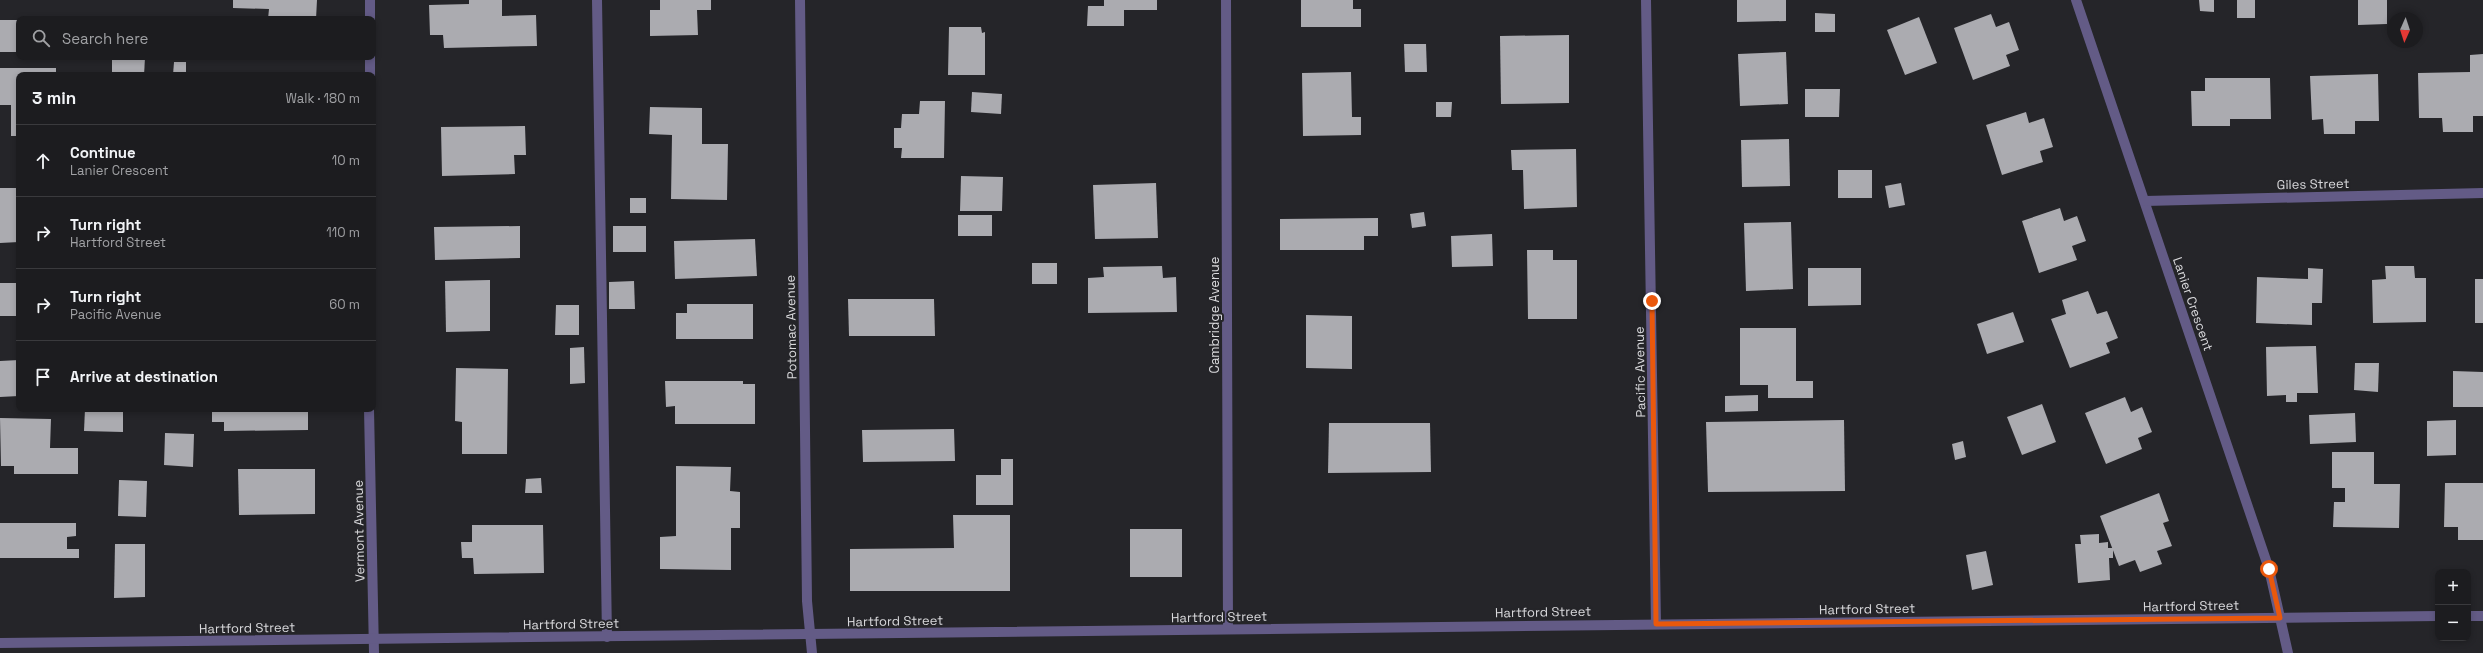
<!DOCTYPE html>
<html lang="en">
<head>
<meta charset="utf-8">
<style>
	:root { --surface:#1c1c1f; --page:#29292c; --text:#f1f3f6; --muted:#a0a1a4; --line:#3a3a3d }
	body { margin:0; font-family:"Space Grotesk",sans-serif; background:var(--page); color:var(--text) }
	.controls { position:absolute; right:12px; bottom:12px; display:grid; overflow:hidden; border-radius:8px; box-shadow:0 2px 6px #0003 }
	.controls button { width:36px; height:36px; display:grid; place-items:center; padding:0; border:0; border-bottom:1px solid var(--line); background:var(--surface); color:var(--text); font:20px sans-serif }
	.compass { position:absolute; left:2387px; top:12px; width:36px; height:36px; border-radius:50%; background:var(--surface); box-shadow:0 2px 6px #0003; rotate:183deg }
	.stop { position:absolute; width:12px; height:12px; margin:-9px; border:3px solid #ea580c; border-radius:50%; background:#fff }
	.stop.end { background:#ea580c; border-color:#fff; box-shadow:0 1px 4px #0008 }
	.list { margin:0; padding:0; list-style:none }
	h2 { display:flex; justify-content:space-between; align-items:center; height:52px; margin:0; padding:0 16px; font-size:17px }
	h2 small { font-size:13px; font-weight:400; color:var(--muted) }
	.list li { display:grid; grid-template-columns:26px 1fr auto; gap:12px; align-items:center; box-sizing:border-box; height:72px; padding:0 16px; border-top:1px solid var(--line) }
	.list b { display:block; font-size:15px; white-space:nowrap }
	.list p { margin:0; font-size:13px; white-space:nowrap; color:var(--muted) }
	.list em { font-size:13px; font-style:normal; color:var(--muted) }
	.icon { flex:none; width:22px; height:22px; fill:none; stroke:currentColor; stroke-width:2; stroke-linecap:round; stroke-linejoin:round }
	.map { position:relative; flex:none; width:2483px; height:653px; overflow:hidden }
	.search { position:absolute; background:var(--surface); box-shadow:0 2px 6px #0003; left:16px; top:16px; width:360px; height:44px; display:flex; align-items:center; gap:10px; box-sizing:border-box; padding:0 14px; border-radius:8px; color:var(--muted); font-size:15px }
	.panel { position:absolute; background:var(--surface); box-shadow:0 2px 6px #0003; left:16px; top:72px; width:360px; height:340px; border-radius:8px }
	.map>svg:first-child { display:block }
	.building { fill:#ababb0 }
	.lines { fill:none; stroke-linecap:round; stroke-linejoin:round }
	.service { stroke:#635b86; stroke-width:10 }
	.minor { stroke:#635b86; stroke-width:10 }
	.tertiary { stroke:#635b86; stroke-width:10 }
	.route { stroke:#ea580c; stroke-width:5 }
	.labels { text-anchor:middle; dominant-baseline:central; stroke-width:4; stroke-linejoin:round; paint-order:stroke }
	.street-label { font-size:13px; fill:#d9d9dc; stroke:#252529 }
</style>
</head>
<body>
<div class="map">
<svg width="2483" height="653" viewBox="0 0 2483 653">
	<rect width="100%" height="100%" fill="#252529"/>
	<g class="building">
		<polygon points="233,0 317,0 316,19 268,19 269,9 233,8"/>
		<polygon points="469,0 502,0 502,16 536,15 537,46 444,48 443,35 430,35 429,5 469,4"/>
		<polygon points="660,0 711,0 711,10 697,10 698,35 650,36 650,10 660,10"/>
		<polygon points="1104,0 1157,0 1157,10 1124,10 1124,26 1087,26 1088,6 1104,6"/>
		<polygon points="1301,0 1353,0 1353,9 1361,9 1361,27 1301,27"/>
		<polygon points="1737,0 1786,0 1786,21 1737,22"/>
		<polygon points="2199,0 2214,0 2214,12 2200,11"/>
		<rect x="2237" y="0" width="18" height="18"/>
		<polygon points="2358,0 2387,0 2387,24 2358,25"/>
		<polygon points="1815,13 1835,14 1835,32 1815,32"/>
		<polygon points="1991,14 1996,27 2009,22 2019,50 2006,55 2010,66 1973,80 1954,28"/>
		<polygon points="1919,17 1937,63 1905,75 1887,30"/>
		<rect x="0" y="20" width="19" height="32"/>
		<polygon points="949,27 981,27 982,33 985,32 985,75 948,75"/>
		<polygon points="1569,35 1569,103 1501,104 1500,36"/>
		<polygon points="1404,44 1426,44 1427,72 1405,72"/>
		<polygon points="1786,52 1788,104 1740,106 1738,54"/>
		<polygon points="2483,54 2483,116 2473,116 2473,132 2443,132 2442,118 2419,118 2418,73 2470,72 2470,55"/>
		<polygon points="112,58 145,58 144,75 112,75"/>
		<polygon points="174,62 186,62 186,75 173,75"/>
		<polygon points="0,68 56,68 56,75 19,75 19,136 11,136 11,105 0,105"/>
		<polygon points="1351,72 1352,117 1361,117 1361,135 1303,136 1302,73"/>
		<polygon points="2378,74 2379,121 2355,121 2355,134 2324,134 2323,119 2312,120 2310,76"/>
		<polygon points="2205,78 2270,78 2271,119 2230,119 2230,126 2192,126 2191,91 2205,91"/>
		<polygon points="1805,89 1840,89 1839,117 1805,117"/>
		<polygon points="972,92 1002,94 1001,114 971,112"/>
		<polygon points="920,101 945,101 944,158 901,158 902,148 894,148 894,128 901,128 902,114 919,114"/>
		<polygon points="1436,102 1452,102 1451,117 1436,117"/>
		<polygon points="650,107 702,108 702,144 728,144 727,200 671,199 672,135 649,134"/>
		<polygon points="2026,112 2029,123 2044,118 2053,147 2040,151 2043,162 2002,175 1986,125"/>
		<polygon points="525,126 526,155 514,155 515,174 442,176 441,127"/>
		<polygon points="1789,139 1790,186 1742,187 1741,140"/>
		<polygon points="1576,149 1577,207 1524,209 1523,170 1512,170 1511,150"/>
		<rect x="1838" y="170" width="34" height="28"/>
		<polygon points="961,176 1003,177 1002,211 960,211"/>
		<polygon points="1156,183 1158,238 1095,239 1093,185"/>
		<polygon points="1901,183 1905,205 1889,208 1885,186"/>
		<polygon points="0,188 19,188 19,242 0,243"/>
		<rect x="630" y="198" width="16" height="15"/>
		<polygon points="2060,208 2064,221 2077,216 2086,241 2072,246 2077,260 2039,273 2022,221"/>
		<polygon points="1424,212 1426,226 1412,228 1410,214"/>
		<rect x="958" y="215" width="34" height="21"/>
		<polygon points="1378,218 1378,236 1364,236 1364,250 1280,250 1280,219"/>
		<polygon points="1791,222 1793,289 1746,291 1744,223"/>
		<polygon points="520,226 520,258 435,260 434,227"/>
		<rect x="613" y="226" width="33" height="26"/>
		<polygon points="1492,234 1493,266 1452,267 1451,236"/>
		<polygon points="755,239 757,276 675,279 674,241"/>
		<polygon points="1527,250 1553,250 1553,260 1577,260 1577,319 1528,319"/>
		<rect x="1032" y="263" width="25" height="21"/>
		<polygon points="1162,266 1163,278 1176,277 1177,312 1088,313 1088,278 1104,277 1103,267"/>
		<polygon points="2385,266 2414,266 2415,278 2426,278 2426,322 2373,323 2372,280 2386,279"/>
		<polygon points="1808,268 1861,268 1861,305 1808,306"/>
		<polygon points="2308,268 2323,269 2322,303 2312,303 2312,325 2256,323 2257,277 2308,279"/>
		<rect x="2475" y="279" width="8" height="44"/>
		<polygon points="490,280 490,331 446,332 445,281"/>
		<polygon points="634,281 635,309 609,309 609,282"/>
		<rect x="0" y="283" width="19" height="33"/>
		<polygon points="2088,291 2097,314 2107,311 2118,338 2106,343 2110,353 2070,368 2051,319 2066,314 2062,300"/>
		<polygon points="848,299 934,299 935,336 849,336"/>
		<polygon points="687,304 753,304 753,339 676,339 676,313 687,313"/>
		<polygon points="556,305 579,305 579,335 555,335"/>
		<polygon points="2013,312 2024,342 1987,354 1977,324"/>
		<polygon points="1306,315 1352,316 1352,369 1306,368"/>
		<polygon points="1740,328 1796,328 1796,381 1813,381 1813,398 1768,398 1768,385 1740,385"/>
		<polygon points="2316,346 2318,393 2297,393 2297,402 2286,402 2286,395 2267,396 2266,347"/>
		<polygon points="584,347 585,383 570,384 570,348"/>
		<polygon points="19,360 19,396 0,397 0,361"/>
		<polygon points="2355,363 2379,363 2378,392 2354,390"/>
		<polygon points="456,368 508,369 507,454 462,454 462,422 455,421"/>
		<polygon points="2453,371 2483,372 2483,407 2453,407"/>
		<polygon points="665,381 743,381 743,384 755,384 755,424 675,424 675,406 666,407"/>
		<polygon points="1758,395 1758,411 1725,412 1725,396"/>
		<polygon points="2125,397 2131,412 2142,407 2152,432 2138,438 2142,449 2106,464 2085,413"/>
		<polygon points="2042,404 2056,442 2022,455 2007,417"/>
		<polygon points="85,409 123,409 123,432 84,431"/>
		<polygon points="212,409 308,409 308,430 224,431 224,422 212,422"/>
		<polygon points="2355,413 2356,442 2310,444 2309,415"/>
		<polygon points="0,418 51,419 50,448 78,448 78,474 14,474 14,466 1,466"/>
		<polygon points="1844,420 1845,491 1708,492 1706,422"/>
		<polygon points="2456,420 2456,455 2427,456 2427,421"/>
		<polygon points="1329,423 1430,423 1431,472 1328,473"/>
		<polygon points="954,429 955,461 863,462 862,430"/>
		<polygon points="165,433 194,434 193,467 164,465"/>
		<polygon points="1963,441 1966,457 1955,460 1952,444"/>
		<polygon points="2332,452 2374,452 2374,484 2400,484 2399,528 2333,527 2334,502 2345,502 2345,488 2332,488"/>
		<polygon points="1001,459 1013,459 1013,505 976,505 976,475 1001,475"/>
		<polygon points="676,466 731,467 730,491 740,492 740,528 731,528 731,570 660,569 660,537 676,536"/>
		<polygon points="238,469 315,469 315,514 239,515"/>
		<polygon points="541,478 542,493 525,493 526,479"/>
		<polygon points="119,480 147,481 146,517 118,516"/>
		<polygon points="2445,483 2483,483 2483,540 2458,540 2458,527 2444,527"/>
		<polygon points="2159,493 2169,521 2163,523 2172,546 2157,551 2162,564 2140,572 2135,560 2119,566 2100,516"/>
		<polygon points="953,515 1010,515 1010,591 850,591 850,549 954,548"/>
		<polygon points="0,523 76,523 76,536 67,537 67,549 79,549 79,558 0,558"/>
		<polygon points="472,525 543,525 544,573 474,574 473,558 462,558 461,542 472,542"/>
		<rect x="1130" y="529" width="52" height="48"/>
		<polygon points="2099,534 2099,543 2108,542 2108,548 2113,548 2113,558 2109,558 2110,580 2078,583 2075,544 2081,544 2080,535"/>
		<polygon points="115,544 145,544 145,597 114,598"/>
		<polygon points="1986,551 1993,585 1972,590 1966,555"/>
	</g>
	<g class="lines">
		<polyline class="service" points="597,0 607,637"/>
		<g class="minor">
			<polyline points="370,0 370,19"/>
			<polyline points="800,0 807,601 812,653"/>
			<polyline points="1226,0 1228,629"/>
			<polyline points="1646,0 1656,624"/>
			<polyline points="2076,0 2269,569 2288,653"/>
			<polyline points="370,75 370,57"/>
			<polyline points="2145,201 2483,193"/>
			<polyline points="369,409 374,653"/>
		</g>
		<g class="tertiary">
			<polyline points="2468,616 2483,616"/>
			<polyline points="0,643 2438,616"/>
		</g>
	</g>
	<g class="lines">
		<polyline class="route" points="1652,301 1656,624 2280,618 2269,569"/>
	</g>
	<g class="labels">
		<g class="street-label">
			<text transform="translate(2313 184) rotate(-1)">Giles Street</text>
			<text transform="translate(2193 304) rotate(71)">Lanier Crescent</text>
			<text transform="translate(1214 315) rotate(-90)">Cambridge Avenue</text>
			<text transform="translate(791 327) rotate(-91)">Potomac Avenue</text>
			<text transform="translate(1640 372) rotate(-91)">Pacific Avenue</text>
			<text transform="translate(359 531) rotate(-91)">Vermont Avenue</text>
			<text transform="translate(2191 606) rotate(-1)">Hartford Street</text>
			<text transform="translate(1867 609) rotate(-1)">Hartford Street</text>
			<text transform="translate(1543 612) rotate(-1)">Hartford Street</text>
			<text transform="translate(1219 617) rotate(-1)">Hartford Street</text>
			<text transform="translate(895 621) rotate(-1)">Hartford Street</text>
			<text transform="translate(571 624) rotate(-1)">Hartford Street</text>
			<text transform="translate(247 628) rotate(-1)">Hartford Street</text>
		</g>
	</g>
</svg>
<div class="controls">
<button>+</button>
<button>−</button>
</div>
<svg class="compass" viewBox="-18 -18 36 36"><path d="M0-13l5 13h-10z" fill="#e53935"/><path d="M0 13l5-13h-10z" fill="#a0a1a4"/></svg>
<div class="stop" style="left:2269px;top:569px"></div>
<div class="stop end" style="left:1652px;top:301px"></div>
<div class="search"><svg class="icon" aria-label="search" viewBox="0 0 24 24"><circle cx="10" cy="10" r="6"/><path d="M15 15l6 6"/></svg>Search here</div>
<section class="panel">
<h2>3 min<small>Walk · 180 m</small></h2>
<ul class="list">
<li><svg class="icon" aria-label="ahead" viewBox="0 0 24 24"><path d="M12 20V5M6 11l6-6 6 6"/></svg><div><b>Continue</b><p>Lanier Crescent</p></div><em>10 m</em></li>
<li><svg class="icon" aria-label="right" viewBox="0 0 24 24"><path d="M7 20v-9h11M14 6l5 5-5 5"/></svg><div><b>Turn right</b><p>Hartford Street</p></div><em>110 m</em></li>
<li><svg class="icon" aria-label="right" viewBox="0 0 24 24"><path d="M7 20v-9h11M14 6l5 5-5 5"/></svg><div><b>Turn right</b><p>Pacific Avenue</p></div><em>60 m</em></li>
<li><svg class="icon" aria-label="arrive" viewBox="0 0 24 24"><path d="M6 21V4h12l-3 4 3 4H6"/></svg><div><b>Arrive at destination</b></div></li>
</ul>
</section>
</div>
</body>
</html>
